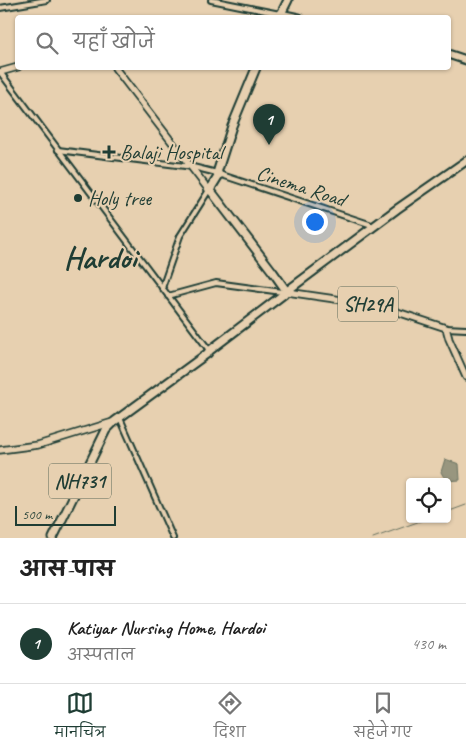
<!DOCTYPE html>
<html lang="hi">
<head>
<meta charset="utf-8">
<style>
	:root { --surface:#fff; --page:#f2f2f2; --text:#222; --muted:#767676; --line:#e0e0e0; --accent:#1f3d34 }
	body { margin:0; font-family:Caveat,"Playpen Sans Deva",sans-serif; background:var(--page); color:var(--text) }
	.controls { position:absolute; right:15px; bottom:15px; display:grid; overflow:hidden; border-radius:5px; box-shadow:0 1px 4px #0004 }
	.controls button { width:45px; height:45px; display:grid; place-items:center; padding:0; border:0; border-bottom:1px solid var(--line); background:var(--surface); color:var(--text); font:25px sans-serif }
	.scale { position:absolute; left:15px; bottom:12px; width:101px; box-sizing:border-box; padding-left:5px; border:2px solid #1f3d34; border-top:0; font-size:14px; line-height:18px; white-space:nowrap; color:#1f3d34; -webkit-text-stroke:4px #e7d0b0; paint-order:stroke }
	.you { position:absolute; left:314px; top:221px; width:18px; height:18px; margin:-12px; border:4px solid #fff; border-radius:50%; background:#1a73e8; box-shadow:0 0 0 8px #1a73e833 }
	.badge { display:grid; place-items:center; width:32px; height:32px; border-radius:50%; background:var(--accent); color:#fff; font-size:16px; font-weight:700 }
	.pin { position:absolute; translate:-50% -41px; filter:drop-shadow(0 1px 2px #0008) }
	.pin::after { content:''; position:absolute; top:26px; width:18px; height:15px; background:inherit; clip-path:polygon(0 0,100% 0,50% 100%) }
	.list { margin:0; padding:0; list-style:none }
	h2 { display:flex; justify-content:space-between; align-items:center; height:65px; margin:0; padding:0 20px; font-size:21px }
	h2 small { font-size:16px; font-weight:400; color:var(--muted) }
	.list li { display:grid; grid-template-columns:32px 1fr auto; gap:15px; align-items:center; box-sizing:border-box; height:80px; padding:0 20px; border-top:1px solid var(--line) }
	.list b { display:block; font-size:19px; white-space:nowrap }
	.list p { margin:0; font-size:16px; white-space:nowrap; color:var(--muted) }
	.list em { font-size:16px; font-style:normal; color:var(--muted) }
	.icon { flex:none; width:28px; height:28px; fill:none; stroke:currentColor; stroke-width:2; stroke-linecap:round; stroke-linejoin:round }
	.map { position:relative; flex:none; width:466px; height:538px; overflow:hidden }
	.search { position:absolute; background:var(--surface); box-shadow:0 1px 4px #0004; left:15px; right:15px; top:15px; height:55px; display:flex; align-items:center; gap:12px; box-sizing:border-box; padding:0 18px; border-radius:5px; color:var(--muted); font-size:19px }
	.sheet { height:145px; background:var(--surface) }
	nav { display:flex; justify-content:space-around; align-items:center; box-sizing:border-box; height:70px; border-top:1px solid var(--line); background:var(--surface); font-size:14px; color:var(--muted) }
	nav a { display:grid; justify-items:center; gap:2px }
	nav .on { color:var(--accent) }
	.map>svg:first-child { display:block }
	.water { fill:#98967f; stroke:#687261 }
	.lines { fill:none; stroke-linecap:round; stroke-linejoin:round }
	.stream { stroke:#687261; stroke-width:1 }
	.minor-casing { stroke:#1f3d34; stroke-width:8 }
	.major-casing { stroke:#1f3d34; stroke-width:9 }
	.highway-casing { stroke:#1f3d34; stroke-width:11 }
	.minor { stroke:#e7d0b0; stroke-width:4 }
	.major { stroke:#e7d0b0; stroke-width:5.5 }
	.highway { stroke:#e7d0b0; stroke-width:7 }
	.poi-dot { fill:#1f3d34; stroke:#e7d0b0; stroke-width:2 }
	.labels { text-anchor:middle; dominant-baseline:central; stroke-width:4; stroke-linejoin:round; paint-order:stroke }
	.shield { fill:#e7d0b0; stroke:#5b6959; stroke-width:1 }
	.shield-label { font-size:20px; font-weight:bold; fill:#1f3d34 }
	.poi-label { font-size:21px; fill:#1f3d34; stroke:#e7d0b0; text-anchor:start }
	.street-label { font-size:21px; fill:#1f3d34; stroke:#e7d0b0 }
	.town-label { font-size:31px; font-weight:bold; fill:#1f3d34; stroke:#e7d0b0 }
</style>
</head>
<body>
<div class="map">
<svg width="466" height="538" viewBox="0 0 466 538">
	<rect width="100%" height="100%" fill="#e7d0b0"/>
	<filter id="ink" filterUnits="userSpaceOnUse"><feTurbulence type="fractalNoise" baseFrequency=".02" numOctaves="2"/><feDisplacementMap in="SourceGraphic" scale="10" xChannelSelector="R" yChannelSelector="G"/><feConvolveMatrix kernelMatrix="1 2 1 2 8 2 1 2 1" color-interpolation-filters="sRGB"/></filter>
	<g filter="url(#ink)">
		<polygon class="water" points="445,459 459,464 460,480 446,481 441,472"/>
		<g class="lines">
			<g class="stream">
				<polyline points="447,512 466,505"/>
				<polyline points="373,538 426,519"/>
			</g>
			<defs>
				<g id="minor">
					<polyline points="211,0 280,14"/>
					<polyline points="0,8 47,0"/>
					<polyline points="0,72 209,350"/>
					<polyline points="58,150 193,167 217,173"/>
					<polyline points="219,174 369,224 373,227"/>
					<polyline points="162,288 180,236 209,190"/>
					<polyline points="168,296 216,283 282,292"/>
					<polyline points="446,328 466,329"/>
					<polyline points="120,418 173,538"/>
				</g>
				<g id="major">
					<polyline points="115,68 208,189"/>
					<polyline points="0,72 18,67"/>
					<polyline points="287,292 376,305 446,328 449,339 466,377"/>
					<polyline points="0,450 38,445 113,422"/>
				</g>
				<g id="highway">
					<polyline points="280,14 299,18"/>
					<polyline points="279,18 288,0"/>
					<polyline points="448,54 466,60"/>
					<polyline points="217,173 232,126 256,68"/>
					<polyline points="211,188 219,175 217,174 218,173"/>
					<polyline points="211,191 209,190 209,188 211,188 211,191 273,272 285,289"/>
					<polyline points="287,291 397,209 466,161"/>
					<polyline points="209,351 284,294"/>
					<polyline points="53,538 106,430 115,421 208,353"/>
				</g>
			</defs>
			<use href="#minor" class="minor-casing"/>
			<use href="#major" class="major-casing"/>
			<use href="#highway" class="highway-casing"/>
			<use href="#minor" class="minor"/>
			<use href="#major" class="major"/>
			<use href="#highway" class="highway"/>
		</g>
	</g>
	<g class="poi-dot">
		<path d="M106.5 144.5h5v5h5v5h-5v5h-5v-5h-5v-5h5z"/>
		<circle cx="78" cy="198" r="5"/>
	</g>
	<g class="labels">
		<g class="shield">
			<rect x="338" y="286.5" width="60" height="35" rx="4"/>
			<rect x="49" y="463.5" width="62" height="35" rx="4"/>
		</g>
		<g class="shield-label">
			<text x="368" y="304">SH29A</text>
			<text x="80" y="481">NH731</text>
		</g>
		<g class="poi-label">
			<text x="120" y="152">Balaji Hospital</text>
			<text x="88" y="198">Holy tree</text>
		</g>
		<g class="street-label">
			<text transform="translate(301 186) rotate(18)">Cinema Road</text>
		</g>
		<g class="town-label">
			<text x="100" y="257">Hardoi</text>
		</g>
	</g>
</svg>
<div class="controls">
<button><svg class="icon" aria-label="locate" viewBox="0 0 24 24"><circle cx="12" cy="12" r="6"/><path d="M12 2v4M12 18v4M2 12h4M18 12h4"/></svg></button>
</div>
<div class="scale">500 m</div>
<div class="you"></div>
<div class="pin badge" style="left:269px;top:145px">1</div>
<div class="search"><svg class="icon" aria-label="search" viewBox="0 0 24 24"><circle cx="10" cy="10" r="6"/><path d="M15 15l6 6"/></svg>यहाँ खोजें</div>
</div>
<section class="sheet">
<h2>आस-पास<small></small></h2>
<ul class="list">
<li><span class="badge">1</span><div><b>Katiyar Nursing Home, Hardoi</b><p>अस्पताल</p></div><em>430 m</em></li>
</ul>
</section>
<nav>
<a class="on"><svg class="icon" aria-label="map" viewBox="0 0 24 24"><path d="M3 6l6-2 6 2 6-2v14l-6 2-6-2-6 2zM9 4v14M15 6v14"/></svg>मानचित्र</a>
<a><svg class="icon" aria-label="directions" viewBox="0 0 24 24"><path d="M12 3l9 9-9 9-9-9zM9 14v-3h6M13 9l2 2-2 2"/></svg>दिशा</a>
<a><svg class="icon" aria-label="saved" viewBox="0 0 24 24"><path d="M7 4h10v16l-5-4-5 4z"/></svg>सहेजे गए</a>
</nav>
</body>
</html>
